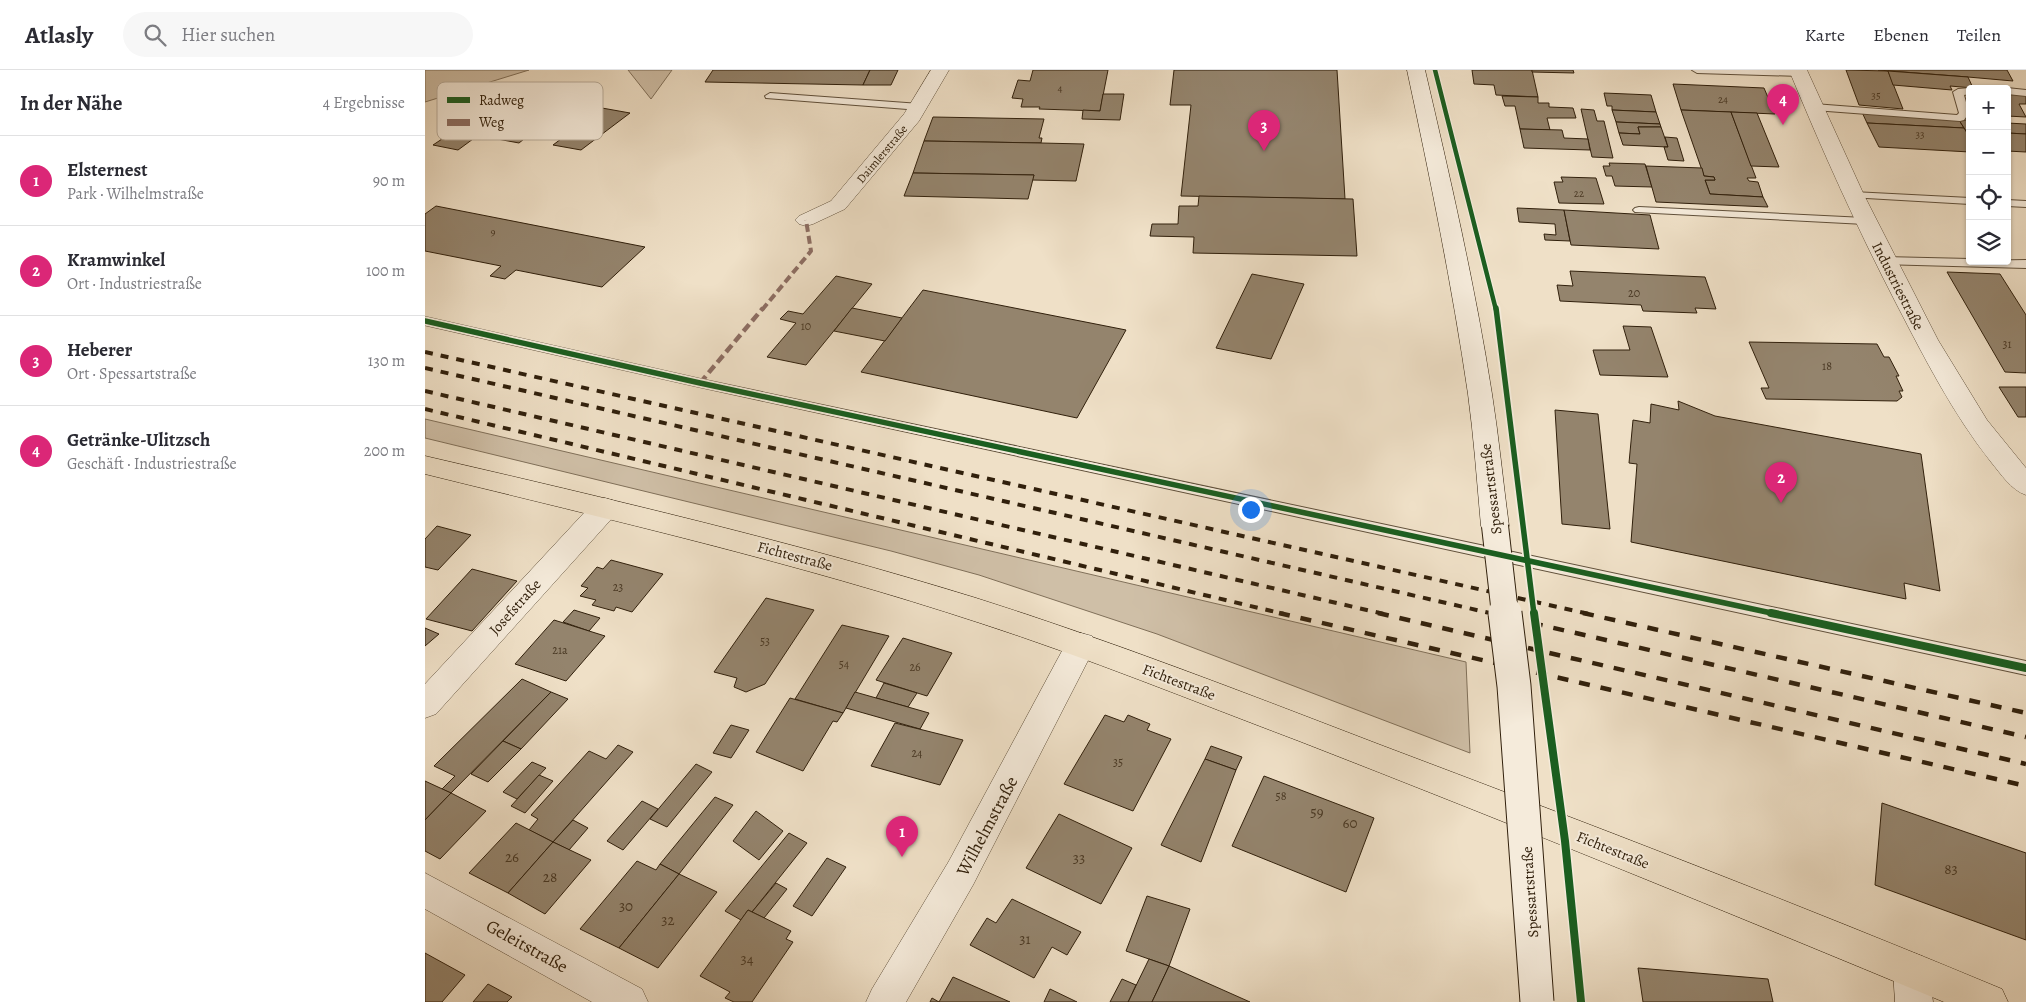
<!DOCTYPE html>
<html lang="de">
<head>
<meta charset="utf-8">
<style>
	:root { --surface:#fff; --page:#f7f7f7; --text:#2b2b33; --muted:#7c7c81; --line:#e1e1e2; --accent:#db2777 }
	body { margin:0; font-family:Alegreya,serif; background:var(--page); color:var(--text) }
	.controls { position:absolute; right:15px; top:15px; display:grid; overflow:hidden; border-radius:5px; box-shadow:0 1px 4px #0004 }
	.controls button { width:45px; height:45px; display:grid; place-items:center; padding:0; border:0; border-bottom:1px solid var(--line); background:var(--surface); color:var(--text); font:25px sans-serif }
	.you { position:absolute; left:825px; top:439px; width:18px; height:18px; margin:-12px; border:4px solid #fff; border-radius:50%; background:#1a73e8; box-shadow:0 0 0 8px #1a73e833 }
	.badge { display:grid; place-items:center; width:32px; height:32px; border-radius:50%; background:var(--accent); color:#fff; font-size:16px; font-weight:700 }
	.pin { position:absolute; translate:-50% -41px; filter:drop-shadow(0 1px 2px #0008) }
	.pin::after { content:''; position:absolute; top:26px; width:18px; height:15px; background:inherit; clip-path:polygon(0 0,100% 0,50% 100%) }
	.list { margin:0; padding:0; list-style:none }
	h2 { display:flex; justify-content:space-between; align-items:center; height:65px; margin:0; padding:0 20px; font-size:21px }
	h2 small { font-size:16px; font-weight:400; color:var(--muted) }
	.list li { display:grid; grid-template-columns:32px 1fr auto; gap:15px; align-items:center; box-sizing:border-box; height:90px; padding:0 20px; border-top:1px solid var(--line) }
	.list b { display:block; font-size:19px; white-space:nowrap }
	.list p { margin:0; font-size:16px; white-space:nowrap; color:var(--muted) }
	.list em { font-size:16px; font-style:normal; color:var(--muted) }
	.icon { flex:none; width:28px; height:28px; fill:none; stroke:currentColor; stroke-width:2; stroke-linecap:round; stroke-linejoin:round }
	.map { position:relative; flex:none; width:1601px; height:932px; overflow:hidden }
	header { display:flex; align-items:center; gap:30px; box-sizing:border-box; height:70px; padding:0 25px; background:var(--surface); border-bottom:1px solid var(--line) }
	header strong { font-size:24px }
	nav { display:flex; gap:28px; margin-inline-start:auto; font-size:18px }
	.search { width:350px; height:45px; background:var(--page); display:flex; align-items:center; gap:12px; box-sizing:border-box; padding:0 18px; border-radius:28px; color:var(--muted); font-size:19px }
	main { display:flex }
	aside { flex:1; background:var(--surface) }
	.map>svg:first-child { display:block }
	.green { fill:#cfbfa7; stroke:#80705a }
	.building { fill:#94846d; stroke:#31200c }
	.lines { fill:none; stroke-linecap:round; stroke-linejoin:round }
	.lane-casing { stroke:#60503b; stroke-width:2 }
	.street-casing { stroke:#60503b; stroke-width:1 }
	.secondary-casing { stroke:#31200c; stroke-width:1 }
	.primary-casing { stroke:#31200c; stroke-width:1 }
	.lane { fill:#f5ebdb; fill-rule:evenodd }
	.street { fill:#f5ebdb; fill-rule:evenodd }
	.secondary { fill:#f5ebdb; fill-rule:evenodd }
	.primary { fill:#efe0c7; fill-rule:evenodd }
	.rail-far1 { stroke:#31200c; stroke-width:4; stroke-dasharray:8 8; stroke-linecap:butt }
	.rail { stroke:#31200c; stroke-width:4.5; stroke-dasharray:11 11; stroke-linecap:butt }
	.secondary-bridge-far1-casing { stroke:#31200c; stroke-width:28; stroke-linecap:butt }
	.secondary-bridge-casing { stroke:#31200c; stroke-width:35; stroke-linecap:butt }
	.secondary-bridge-far1 { stroke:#f5ebdb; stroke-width:26 }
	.secondary-bridge { stroke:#f5ebdb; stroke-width:33 }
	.quiet-far1 { stroke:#8d6e63; stroke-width:4; stroke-dasharray:8 4; stroke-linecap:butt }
	.quiet { stroke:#8d6e63; stroke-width:4.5; stroke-dasharray:9 4.5; stroke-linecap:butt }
	.cycleway-far2-casing { stroke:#f5ebdb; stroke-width:7 }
	.cycleway-far1-casing { stroke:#f5ebdb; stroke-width:9 }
	.cycleway-casing { stroke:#f5ebdb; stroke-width:11 }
	.cycleway-far2 { stroke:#1b5e20; stroke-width:4.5 }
	.cycleway-far1 { stroke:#1b5e20; stroke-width:5.5 }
	.cycleway { stroke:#1b5e20; stroke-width:8 }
	.labels { text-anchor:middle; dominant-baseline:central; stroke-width:4; stroke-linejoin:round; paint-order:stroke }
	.far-number-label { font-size:11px; fill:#4a3924 }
	.far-street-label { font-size:12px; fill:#31200c; stroke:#f5ebdb }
	.number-label { font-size:12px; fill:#4a3924 }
	.street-label { font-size:15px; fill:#31200c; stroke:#f5ebdb }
	.near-number-label { font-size:15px; fill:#4a3924 }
	.near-street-label { font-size:18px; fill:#31200c; stroke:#f5ebdb }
	.key { fill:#f5ebdb; stroke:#baae9d; stroke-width:1 }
	.key-label { font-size:14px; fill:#31200c }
</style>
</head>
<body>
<header>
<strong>Atlasly</strong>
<div class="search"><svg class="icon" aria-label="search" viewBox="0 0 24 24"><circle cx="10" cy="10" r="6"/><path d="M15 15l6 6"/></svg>Hier suchen</div>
<nav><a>Karte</a><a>Ebenen</a><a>Teilen</a></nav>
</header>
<main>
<aside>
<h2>In der Nähe<small>4 Ergebnisse</small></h2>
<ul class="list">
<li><span class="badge">1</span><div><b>Elsternest</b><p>Park · Wilhelmstraße</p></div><em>90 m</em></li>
<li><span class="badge">2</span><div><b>Kramwinkel</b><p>Ort · Industriestraße</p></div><em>100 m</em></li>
<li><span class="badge">3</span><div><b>Heberer</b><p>Ort · Spessartstraße</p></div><em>130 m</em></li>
<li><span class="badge">4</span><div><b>Getränke-Ulitzsch</b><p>Geschäft · Industriestraße</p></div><em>200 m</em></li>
</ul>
</aside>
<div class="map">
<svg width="1601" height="932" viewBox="0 0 1601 932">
	<rect width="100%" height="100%" fill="#efe0c7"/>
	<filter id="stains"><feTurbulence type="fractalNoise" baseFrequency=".004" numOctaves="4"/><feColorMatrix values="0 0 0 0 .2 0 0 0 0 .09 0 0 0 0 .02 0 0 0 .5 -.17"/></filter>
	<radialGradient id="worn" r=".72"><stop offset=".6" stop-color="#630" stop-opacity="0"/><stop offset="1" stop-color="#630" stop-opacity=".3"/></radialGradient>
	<g class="green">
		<polygon points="0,0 104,0 0,32"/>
		<polygon points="203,0 247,0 226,29"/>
		<polygon points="0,349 1041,592 1045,683 732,564 554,505 466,481 0,368"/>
	</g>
	<g class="building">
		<polygon points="288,0 445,0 438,15 280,12"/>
		<polygon points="445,0 473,0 466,15 438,15"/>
		<polygon points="608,0 683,0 675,41 614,39 615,37 596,37 598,29 587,28 593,10 605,11"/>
		<polygon points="749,0 912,0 920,129 756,126 766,35 745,35"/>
		<polygon points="1047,0 1107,0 1113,27 1071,25 1069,15 1049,14"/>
		<polygon points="1107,0 1148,0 1149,3 1107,2"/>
		<polygon points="1421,0 1463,1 1478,39 1434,35"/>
		<polygon points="1453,0 1582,0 1588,11 1543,7"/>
		<polygon points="1463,1 1543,7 1548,18 1525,16 1527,20 1468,15"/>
		<polygon points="1248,14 1339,18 1350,44 1256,40"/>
		<polygon points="1179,23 1226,25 1231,42 1187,40 1187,36 1182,36"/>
		<polygon points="678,24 699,24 695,50 657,49 658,40 675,41"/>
		<polygon points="1582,24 1601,25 1601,34 1594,34 1601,47 1582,46"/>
		<polygon points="1077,26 1113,27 1113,33 1124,33 1124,37 1148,38 1151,48 1122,48 1125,60 1095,59 1090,36 1080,36"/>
		<polygon points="84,36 122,42 117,46 144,50 121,68 104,65 94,73 45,64"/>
		<polygon points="177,38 205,43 156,80 128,75"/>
		<polygon points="1156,39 1169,40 1172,51 1179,51 1188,88 1167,87"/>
		<polygon points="1187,40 1231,42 1235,54 1191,52"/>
		<polygon points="1256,40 1306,42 1331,108 1322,108 1324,111 1333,112 1338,127 1285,124 1280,110 1290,110 1289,107 1279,106"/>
		<polygon points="1436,40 1534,50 1539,58 1442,53"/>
		<polygon points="1306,42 1332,43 1354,97 1326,96"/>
		<polygon points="508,47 619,49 614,68 617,68 616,73 499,71"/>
		<polygon points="1534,50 1545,50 1545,61 1541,61"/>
		<polygon points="1191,52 1235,54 1236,57 1213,57 1215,64 1194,63"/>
		<polygon points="1442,53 1539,58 1545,68 1545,82 1454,77"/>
		<polygon points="1582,53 1601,54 1601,64 1582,63"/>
		<polygon points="1213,57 1236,57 1243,77 1198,75 1194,63 1215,64"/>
		<polygon points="1095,59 1137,60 1139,68 1163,69 1165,80 1099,78"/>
		<polygon points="1582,63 1601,64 1601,82 1582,81"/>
		<polygon points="23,65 48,69 33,80 8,75"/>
		<polygon points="1240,67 1252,68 1259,91 1243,90 1239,77 1243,77"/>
		<polygon points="499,71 616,73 659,74 651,111 607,110 609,105 488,103"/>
		<polygon points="1184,93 1220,94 1227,117 1190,116 1187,106 1181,106 1178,96 1185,96"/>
		<polygon points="1221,96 1277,98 1279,106 1289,107 1290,110 1280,110 1285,124 1338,127 1343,137 1231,132"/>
		<polygon points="488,103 609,105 603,129 479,126"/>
		<polygon points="1136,107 1171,108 1179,134 1134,133 1129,112 1138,112"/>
		<polygon points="774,126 928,129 932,186 768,183 769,167 725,166 727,154 753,154 754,136 773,136"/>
		<polygon points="11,136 220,177 177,217 91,200 80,209 65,206 76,196 0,181 0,144"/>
		<polygon points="1092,138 1139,140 1145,171 1120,170 1119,164 1131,165 1130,154 1094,152"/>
		<polygon points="1139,140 1225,145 1234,179 1146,175"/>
		<polygon points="1145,201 1280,207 1291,239 1270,238 1272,243 1218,241 1216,235 1135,231 1132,215 1148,216"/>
		<polygon points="1522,202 1575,204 1601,245 1601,303 1580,302"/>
		<polygon points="827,204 879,214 846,289 791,278"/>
		<polygon points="411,206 447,214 381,295 342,287 371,253 355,249 363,241 378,244"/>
		<polygon points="498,220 701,260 652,348 436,302"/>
		<polygon points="427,238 477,248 460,271 409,261"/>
		<polygon points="1198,256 1226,257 1243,307 1175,305 1168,280 1205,280"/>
		<polygon points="1324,272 1452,274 1459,287 1464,287 1474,306 1471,306 1478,321 1474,321 1477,327 1472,331 1341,329 1336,318 1344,318"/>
		<polygon points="1574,317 1601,317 1601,347 1593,347"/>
		<polygon points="1253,331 1290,346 1496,384 1515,521 1479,513 1481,529 1206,472 1212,394 1204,393 1208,350 1225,353 1226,334 1254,340"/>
		<polygon points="1130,340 1173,344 1185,459 1137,454"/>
		<polygon points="12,456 46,465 13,500 0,497 0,469"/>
		<polygon points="186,490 238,504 207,542 191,537 189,541 167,535 171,530 155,526 163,518 156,516 172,497 178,499"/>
		<polygon points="47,499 92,511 47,561 1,549"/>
		<polygon points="341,528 389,540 340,614 321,622 309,617 312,608 289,602"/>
		<polygon points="149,540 175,548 164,561 138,552"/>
		<polygon points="129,550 180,566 141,611 90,594"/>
		<polygon points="417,555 464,566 418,643 370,629"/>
		<polygon points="0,558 14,564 0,576"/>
		<polygon points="478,568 527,583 502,626 451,610"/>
		<polygon points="97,609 126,622 26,723 17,719 30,706 9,696"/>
		<polygon points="459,613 492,623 483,637 451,628"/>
		<polygon points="126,622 143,629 96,679 78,671"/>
		<polygon points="430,622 483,637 504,643 495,659 421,638"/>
		<polygon points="365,628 418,643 412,652 408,651 378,701 331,682"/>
		<polygon points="680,645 699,652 703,645 725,654 722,660 746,669 708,741 639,714"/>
		<polygon points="470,653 538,670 515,715 446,696"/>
		<polygon points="306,655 324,660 306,688 288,683"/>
		<polygon points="78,671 96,679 63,712 46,704"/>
		<polygon points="193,675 208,682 128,772 104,760 113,749 106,745 164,681 181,689"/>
		<polygon points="786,676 817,687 811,700 780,689"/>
		<polygon points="780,689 811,700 776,792 736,775"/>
		<polygon points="107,692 121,698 92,729 78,722"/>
		<polygon points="271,694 287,702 242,757 225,749"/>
		<polygon points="114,705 128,711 100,743 86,736"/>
		<polygon points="839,706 949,748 921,822 807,776"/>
		<polygon points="0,711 26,723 0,750"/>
		<polygon points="26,723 61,741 15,789 0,781 0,750"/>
		<polygon points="290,727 308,735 254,804 235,794"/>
		<polygon points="217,731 233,739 198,780 182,771"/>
		<polygon points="1457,733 1601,783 1601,870 1450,815"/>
		<polygon points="331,741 358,761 334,790 308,771"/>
		<polygon points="634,744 707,778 676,834 601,798"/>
		<polygon points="148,750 163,758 144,780 128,772"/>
		<polygon points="91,753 128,772 83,823 44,803"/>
		<polygon points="364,763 382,773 327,842 323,840 316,850 300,841"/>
		<polygon points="128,772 166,790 120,844 83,823"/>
		<polygon points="402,788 421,797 387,846 368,836"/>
		<polygon points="212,791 231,800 235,794 254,804 194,878 155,859"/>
		<polygon points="254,804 292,822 233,898 194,878"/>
		<polygon points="351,813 362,819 339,848 327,842"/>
		<polygon points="722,826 765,839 744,896 701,881"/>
		<polygon points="587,829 656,862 642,885 627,877 609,908 545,875 562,848 571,853"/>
		<polygon points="323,840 366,861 361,869 368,872 327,932 309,932 300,928 305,922 275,906"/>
		<polygon points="0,883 40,905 17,932 0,932"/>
		<polygon points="724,889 744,896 727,932 703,932"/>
		<polygon points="744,896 825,932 727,932"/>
		<polygon points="1213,898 1343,909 1348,932 1218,932"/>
		<polygon points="528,907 585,932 505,932 507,928 514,932"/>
		<polygon points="697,909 711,915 703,932 685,932"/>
		<polygon points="63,914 87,927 82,932 48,932"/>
		<polygon points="625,919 652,932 619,932"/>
	</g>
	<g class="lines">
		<defs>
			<g id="lane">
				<polygon points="1267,0 1373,0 1380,3 1375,6 1272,3"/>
				<polygon points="1545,18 1548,19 1545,19 1545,24 1539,25 1544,43 1539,50 1535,51 1389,40 1384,37 1389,34 1532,45 1534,43 1528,22 1533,19"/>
				<polygon points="1582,18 1601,20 1601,26 1582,24 1582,19 1579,19"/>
				<polygon points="345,23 495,34 500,37 495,40 341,28 340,26"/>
				<polygon points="1428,122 1545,128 1545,134 1424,127 1422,125 1424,123"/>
				<polygon points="1582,130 1601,131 1601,137 1582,136"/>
				<polygon points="1214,137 1440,148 1446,151 1440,154 1210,142 1208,140 1210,138"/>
				<polygon points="1459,187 1545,189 1545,191 1601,190 1601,198 1455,194 1453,191 1455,188"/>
				<polygon points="0,247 275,309 1601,591 1601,605 275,317 0,255"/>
			</g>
			<g id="street">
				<polygon points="506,0 524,0 494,51 420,139 388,154 381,156 374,154 370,150 374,146 406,131 479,44"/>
				<path d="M1364,0h18l57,125 74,145 49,80 39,48v27c-15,-5 -25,-21 -35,-33 -38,-48 -66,-103 -94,-157 -40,-77 -75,-155 -108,-235z"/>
				<polygon points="180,428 190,431 193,438 190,445 11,644 0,648 0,614 170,431"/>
				<polygon points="656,563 667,566 671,575 548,815 481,932 441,932 447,919 524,791 645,566"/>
				<polygon points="0,803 217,919 223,932 167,932 0,839"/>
			</g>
			<g id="secondary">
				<path d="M982,0h18c25,107 50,215 67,324 7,44 11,88 17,132l-4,7 -10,3 -10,-3 -4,-7c-4,-44 -7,-88 -13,-132 -16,-109 -38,-217 -61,-324z"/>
				<polygon points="1486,882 1499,887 1504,900 1508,932 1470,932 1468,900 1473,887"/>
			</g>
			<path id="primary" d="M0,386c185,43 370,86 551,142 136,43 269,95 402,146 209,79 418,159 624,245l6,13h-64c-214,-89 -429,-177 -645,-261 -106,-40 -211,-83 -319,-118 -182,-60 -369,-103 -555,-149z"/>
		</defs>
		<use href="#lane" class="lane-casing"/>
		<use href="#street" class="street-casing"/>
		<use href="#secondary" class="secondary-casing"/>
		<use href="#primary" class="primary-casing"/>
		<use href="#lane" class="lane"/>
		<use href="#street" class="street"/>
		<use href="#secondary" class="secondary"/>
		<use href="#primary" class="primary"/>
		<g class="rail-far1">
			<polyline points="0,282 1164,544"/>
			<polyline points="0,298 1069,544"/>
			<polyline points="0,321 959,544"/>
			<polyline points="0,339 859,544"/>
		</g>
		<g class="rail">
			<polyline points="854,543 1601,716"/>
			<polyline points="953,543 1601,694"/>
			<polyline points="1064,543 1601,667"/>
			<polyline points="1158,543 1601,643"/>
		</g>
		<defs>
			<polyline id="secondary-bridge-far1" points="1070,456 1080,544"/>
			<polyline id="secondary-bridge" points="1080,543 1089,616 1112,932"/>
		</defs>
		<use href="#secondary-bridge-far1" class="secondary-bridge-far1-casing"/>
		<use href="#secondary-bridge" class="secondary-bridge-casing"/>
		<use href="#secondary-bridge-far1" class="secondary-bridge-far1"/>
		<use href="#secondary-bridge" class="secondary-bridge"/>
		<polyline class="quiet-far1" points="337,240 386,181 381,150"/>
		<polyline class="quiet" points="275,313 338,238"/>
		<defs>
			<polyline id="cycleway-far2" points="1010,0 1071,240"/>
			<g id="cycleway-far1">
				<polyline points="1071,238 1109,544"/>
				<polyline points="0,251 275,313 1351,544"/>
			</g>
			<g id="cycleway">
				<polyline points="1109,543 1140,771 1156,932"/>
				<polyline points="1346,543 1601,598"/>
			</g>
		</defs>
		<use href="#cycleway-far2" class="cycleway-far2-casing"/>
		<use href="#cycleway-far1" class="cycleway-far1-casing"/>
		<use href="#cycleway" class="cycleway-casing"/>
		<use href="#cycleway-far2" class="cycleway-far2"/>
		<use href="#cycleway-far1" class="cycleway-far1"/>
		<use href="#cycleway" class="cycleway"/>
	</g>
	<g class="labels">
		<g class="far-number-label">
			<text x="635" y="18">4</text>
			<text x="1451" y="25">35</text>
			<text x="1298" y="29">24</text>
			<text x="1495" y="64">33</text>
			<text x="1154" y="123">22</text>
			<text x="68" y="161">9</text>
		</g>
		<g class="far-street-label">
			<text transform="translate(457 84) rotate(-50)">Daimlerstraße</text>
		</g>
		<g class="number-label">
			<text x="1209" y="223">20</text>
			<text x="381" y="256">10</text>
			<text x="1582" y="274">31</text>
			<text x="1402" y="296">18</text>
			<text x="193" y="517">23</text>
			<text x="340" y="571">53</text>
			<text x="135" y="580">21a</text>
			<text x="419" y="594">54</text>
			<text x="490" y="597">26</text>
			<text x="492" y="683">24</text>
			<text x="693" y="692">35</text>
			<text x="856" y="726">58</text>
		</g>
		<g class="street-label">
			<text transform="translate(1473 216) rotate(63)">Industriestraße</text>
			<text transform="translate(1066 419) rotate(-97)">Spessartstraße</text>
			<text transform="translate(370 486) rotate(15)">Fichtestraße</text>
			<text transform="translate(90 537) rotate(-48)">Josefstraße</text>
			<text transform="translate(754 612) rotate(21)">Fichtestraße</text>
			<text transform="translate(1188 780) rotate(22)">Fichtestraße</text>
			<text transform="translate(1105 822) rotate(-94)">Spessartstraße</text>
		</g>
		<g class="near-number-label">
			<text x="892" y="742">59</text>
			<text x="925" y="753">60</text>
			<text x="87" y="787">26</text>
			<text x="654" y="788">33</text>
			<text x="1526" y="799">83</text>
			<text x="125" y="807">28</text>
			<text x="201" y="836">30</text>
			<text x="243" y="850">32</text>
			<text x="600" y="869">31</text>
			<text x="322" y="889">34</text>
		</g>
		<g class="near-street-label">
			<text transform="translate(562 756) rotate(-62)">Wilhelmstraße</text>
			<text transform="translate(102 876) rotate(29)">Geleitstraße</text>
		</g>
	</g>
	<rect x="12" y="12" width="166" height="58" rx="8" class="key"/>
	<rect x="22" y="27" width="23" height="6" fill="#1b5e20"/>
	<rect x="22" y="49" width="23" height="7" fill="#8d6e63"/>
	<g class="key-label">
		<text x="54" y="35">Radweg</text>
		<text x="54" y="57">Weg</text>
	</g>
	<rect width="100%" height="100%" filter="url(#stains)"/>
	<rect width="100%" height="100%" fill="url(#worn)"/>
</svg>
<div class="controls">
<button>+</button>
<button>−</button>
<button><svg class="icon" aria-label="locate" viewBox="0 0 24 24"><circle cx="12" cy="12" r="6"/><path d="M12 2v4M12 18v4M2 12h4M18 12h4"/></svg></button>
<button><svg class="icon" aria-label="layers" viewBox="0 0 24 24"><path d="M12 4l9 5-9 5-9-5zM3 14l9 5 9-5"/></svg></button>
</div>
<div class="you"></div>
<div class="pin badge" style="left:477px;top:787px">1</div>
<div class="pin badge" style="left:1356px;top:433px">2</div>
<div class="pin badge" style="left:839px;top:81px">3</div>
<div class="pin badge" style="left:1358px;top:55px">4</div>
</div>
</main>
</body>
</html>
